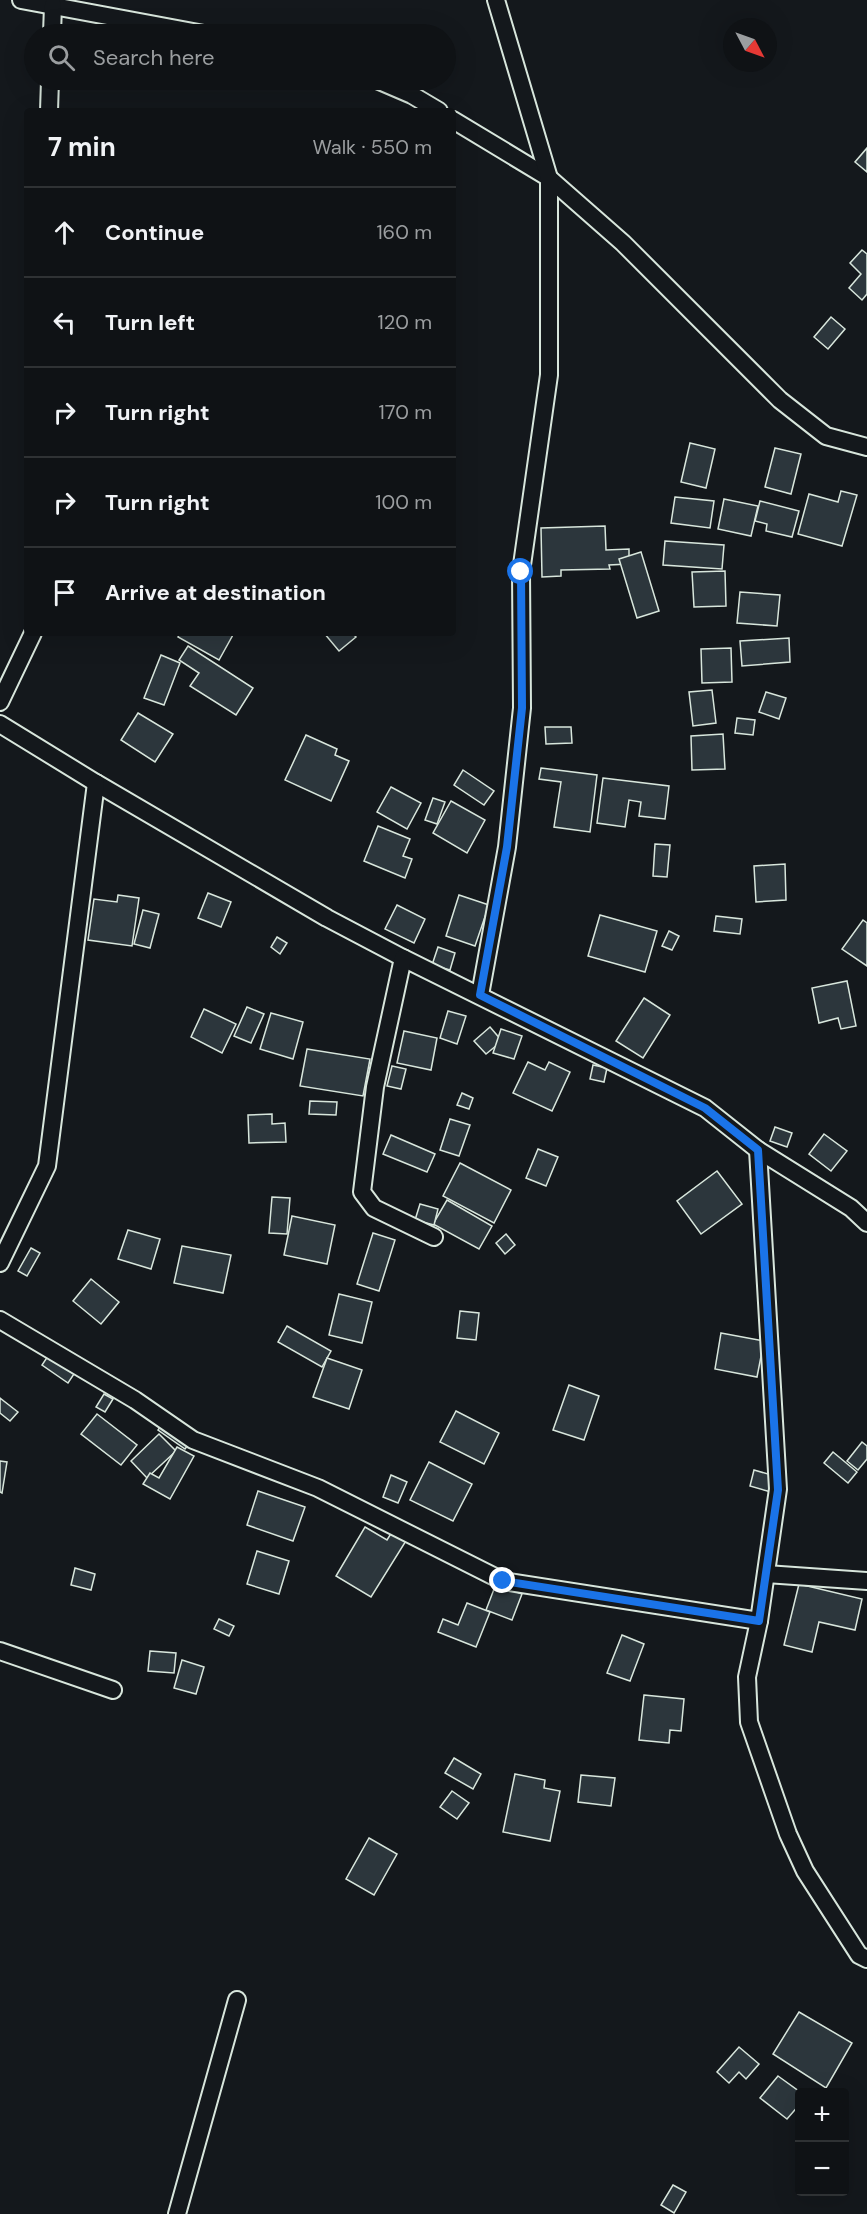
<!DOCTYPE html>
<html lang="en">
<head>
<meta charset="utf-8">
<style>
	:root { --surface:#0f1215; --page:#181b1e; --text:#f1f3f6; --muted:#9b9ea0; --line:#2f3234 }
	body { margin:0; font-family:"DM Sans",sans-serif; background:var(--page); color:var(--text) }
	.controls { position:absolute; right:18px; bottom:18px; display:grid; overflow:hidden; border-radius:6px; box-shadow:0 6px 24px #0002 }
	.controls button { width:54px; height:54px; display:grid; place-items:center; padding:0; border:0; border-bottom:2px solid var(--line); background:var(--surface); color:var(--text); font:30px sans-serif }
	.compass { position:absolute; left:723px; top:18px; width:54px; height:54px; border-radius:50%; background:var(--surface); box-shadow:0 6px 24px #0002; rotate:131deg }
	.stop { position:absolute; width:18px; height:18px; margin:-14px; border:4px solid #1a73e8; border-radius:50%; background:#fff }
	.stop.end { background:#1a73e8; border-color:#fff; box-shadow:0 2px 6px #0008 }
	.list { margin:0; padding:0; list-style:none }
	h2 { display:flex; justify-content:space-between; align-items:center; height:78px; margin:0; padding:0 24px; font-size:26px }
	h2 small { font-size:20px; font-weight:400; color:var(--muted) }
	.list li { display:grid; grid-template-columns:39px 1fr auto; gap:18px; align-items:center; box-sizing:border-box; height:90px; padding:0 24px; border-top:2px solid var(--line) }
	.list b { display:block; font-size:22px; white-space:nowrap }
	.list em { font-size:20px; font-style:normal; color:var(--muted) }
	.icon { flex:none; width:33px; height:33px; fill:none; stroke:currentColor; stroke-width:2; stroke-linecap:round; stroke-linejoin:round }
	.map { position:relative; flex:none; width:867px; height:2214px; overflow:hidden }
	.search { position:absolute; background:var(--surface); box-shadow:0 6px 24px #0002; left:24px; top:24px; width:432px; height:66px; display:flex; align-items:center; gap:15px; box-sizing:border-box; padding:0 21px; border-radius:33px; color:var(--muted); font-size:22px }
	.panel { position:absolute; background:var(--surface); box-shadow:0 6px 24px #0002; left:24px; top:108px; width:432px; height:528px; border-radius:6px }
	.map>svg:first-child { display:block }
	.building { fill:#2c363c; stroke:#d8e6dc; stroke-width:1.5 }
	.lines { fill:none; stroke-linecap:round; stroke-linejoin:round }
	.minor-casing { stroke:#d8e6dc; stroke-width:20 }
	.minor { stroke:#14181c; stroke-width:16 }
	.route { stroke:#1a73e8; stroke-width:8 }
</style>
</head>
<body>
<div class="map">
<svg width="867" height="2214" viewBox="0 0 867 2214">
	<rect width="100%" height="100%" fill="#14181c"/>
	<g class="building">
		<polygon points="867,148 867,172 855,162"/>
		<polygon points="862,250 867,254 867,294 862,300 849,288 861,274 850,263"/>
		<polygon points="831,317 845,329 828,349 814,337"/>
		<polygon points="690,443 715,449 706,488 681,482"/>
		<polygon points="775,448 801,454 791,494 765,487"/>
		<polygon points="841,491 857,495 842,546 798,534 809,494 838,502"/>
		<polygon points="675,497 714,501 710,528 671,523"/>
		<polygon points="724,499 758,506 751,536 718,529"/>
		<polygon points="760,501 799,511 792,537 766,531 767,524 755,521"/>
		<polygon points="605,526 606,550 629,549 629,564 609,565 610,569 561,570 561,576 542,577 541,528"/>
		<polygon points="665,541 724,545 722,569 663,565"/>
		<polygon points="641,552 659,611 637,618 619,559"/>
		<polygon points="725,571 726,606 694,607 692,572"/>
		<polygon points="740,592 780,595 777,626 737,623"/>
		<polygon points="180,633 234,633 219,660 178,637"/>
		<polygon points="324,633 352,633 356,637 339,651"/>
		<polygon points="789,638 790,662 742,666 740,641"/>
		<polygon points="188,646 253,688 236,715 190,686 199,673 179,660"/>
		<polygon points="731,648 732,682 702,683 701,649"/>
		<polygon points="161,655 180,663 164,705 144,698"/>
		<polygon points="712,690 716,723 693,726 689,692"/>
		<polygon points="766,692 786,698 779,719 759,712"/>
		<polygon points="138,713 173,734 155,762 121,740"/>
		<polygon points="737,718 755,720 753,735 735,733"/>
		<polygon points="545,727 571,727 572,743 546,744"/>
		<polygon points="723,734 725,769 692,770 691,736"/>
		<polygon points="306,735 337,749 335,755 349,761 331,801 285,780"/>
		<polygon points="541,768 597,775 590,832 554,827 561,782 539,779"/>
		<polygon points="463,770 494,791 484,805 454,785"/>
		<polygon points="603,778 669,786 665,819 639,816 641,802 629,800 625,827 597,823"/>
		<polygon points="391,787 421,803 407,829 377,812"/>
		<polygon points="433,798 445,802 437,824 425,820"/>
		<polygon points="451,801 485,820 467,853 433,833"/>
		<polygon points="378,826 410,839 403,856 412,859 405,878 364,861"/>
		<polygon points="655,844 670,845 667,877 653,876"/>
		<polygon points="785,864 786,900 756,902 754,866"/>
		<polygon points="208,893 231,902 221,927 198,918"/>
		<polygon points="118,895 139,898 132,946 88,940 94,899 117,902"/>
		<polygon points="459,895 489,905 475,946 446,936"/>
		<polygon points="397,905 425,919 414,943 385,929"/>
		<polygon points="143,910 159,914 150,948 134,944"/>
		<polygon points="600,915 657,931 645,972 588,956"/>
		<polygon points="716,916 742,919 740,934 714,931"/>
		<polygon points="863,920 867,923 867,966 842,949"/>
		<polygon points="669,931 679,936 672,950 662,946"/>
		<polygon points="277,937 287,943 280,954 271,947"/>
		<polygon points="438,947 455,953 450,970 432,965"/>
		<polygon points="847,981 856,1026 841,1029 838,1018 819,1023 812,988"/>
		<polygon points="644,998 670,1015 643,1058 616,1041"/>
		<polygon points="247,1007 264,1014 251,1043 234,1036"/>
		<polygon points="204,1009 236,1024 222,1053 191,1037"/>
		<polygon points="448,1011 466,1016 457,1044 440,1038"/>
		<polygon points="271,1013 303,1022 293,1059 260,1049"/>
		<polygon points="490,1027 502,1041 486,1054 474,1041"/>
		<polygon points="501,1029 522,1036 514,1059 493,1053"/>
		<polygon points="404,1031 437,1038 431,1070 397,1063"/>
		<polygon points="307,1049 370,1059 363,1096 300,1086"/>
		<polygon points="528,1062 545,1070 549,1062 570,1072 552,1111 513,1093"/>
		<polygon points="593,1065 607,1068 604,1082 590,1079"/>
		<polygon points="392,1066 406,1069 401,1089 387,1086"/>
		<polygon points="462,1093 473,1098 469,1109 457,1105"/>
		<polygon points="310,1101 337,1102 336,1115 309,1114"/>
		<polygon points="272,1114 272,1124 285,1123 286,1142 249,1143 248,1115"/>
		<polygon points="450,1119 470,1125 459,1156 440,1150"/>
		<polygon points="775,1127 792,1133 787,1147 770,1141"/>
		<polygon points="824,1134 847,1151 831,1171 809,1154"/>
		<polygon points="391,1135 435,1154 427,1172 383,1154"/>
		<polygon points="538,1149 558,1157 546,1186 526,1178"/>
		<polygon points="460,1163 511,1190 494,1223 443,1196"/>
		<polygon points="717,1171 742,1204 701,1234 677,1201"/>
		<polygon points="272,1197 290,1198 287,1234 269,1233"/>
		<polygon points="447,1200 492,1226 479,1249 433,1224"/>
		<polygon points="420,1204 438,1209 434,1225 415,1220"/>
		<polygon points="292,1216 335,1225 327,1264 284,1255"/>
		<polygon points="128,1230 160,1239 151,1269 118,1259"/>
		<polygon points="373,1233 395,1240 379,1291 357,1284"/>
		<polygon points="506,1234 515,1245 505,1254 496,1243"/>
		<polygon points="182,1246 231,1255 223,1293 174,1283"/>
		<polygon points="31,1248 40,1253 27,1276 18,1271"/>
		<polygon points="91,1279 119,1302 101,1324 73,1301"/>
		<polygon points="339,1294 372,1302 362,1343 329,1335"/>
		<polygon points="460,1311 479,1313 476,1340 457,1338"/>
		<polygon points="287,1326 331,1351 322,1367 278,1342"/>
		<polygon points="721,1333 764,1341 757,1377 715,1369"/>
		<polygon points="50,1353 76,1371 68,1383 42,1365"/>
		<polygon points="327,1358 362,1370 349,1409 313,1397"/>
		<polygon points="569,1385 599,1396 584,1440 553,1430"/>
		<polygon points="104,1394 113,1399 105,1412 96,1407"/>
		<polygon points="0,1398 18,1412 10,1421 0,1413"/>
		<polygon points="456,1411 499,1433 484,1464 440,1442"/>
		<polygon points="97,1414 137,1445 121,1465 81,1434"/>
		<polygon points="164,1421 192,1440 185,1449 158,1430"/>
		<polygon points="159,1434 176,1451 147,1478 131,1461"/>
		<polygon points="862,1442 867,1446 867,1459 858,1470 847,1461"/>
		<polygon points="177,1447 194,1456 170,1499 143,1484 150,1473 159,1478"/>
		<polygon points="833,1452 857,1472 848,1483 824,1463"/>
		<polygon points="0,1461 7,1462 2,1493 0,1492"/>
		<polygon points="429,1462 472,1484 453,1521 410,1500"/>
		<polygon points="754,1470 782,1478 778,1494 750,1486"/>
		<polygon points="391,1475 407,1482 398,1503 383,1497"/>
		<polygon points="258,1491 305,1507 293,1541 247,1525"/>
		<polygon points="365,1527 387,1540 395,1527 409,1536 371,1597 336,1576"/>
		<polygon points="257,1551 289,1561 279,1594 247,1584"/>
		<polygon points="75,1568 95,1574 91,1590 71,1585"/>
		<polygon points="496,1584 522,1594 512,1620 486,1610"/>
		<polygon points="799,1584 862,1599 855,1630 819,1622 812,1652 784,1645"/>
		<polygon points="467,1603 490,1612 476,1647 438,1632 443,1619 458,1625"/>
		<polygon points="219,1619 234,1626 229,1636 214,1629"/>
		<polygon points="622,1635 644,1644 630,1681 607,1673"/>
		<polygon points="150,1651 176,1653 174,1673 148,1671"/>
		<polygon points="182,1660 204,1667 196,1694 174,1688"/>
		<polygon points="644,1695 684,1699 681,1731 670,1730 669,1743 639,1740"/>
		<polygon points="454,1758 481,1774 473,1789 445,1773"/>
		<polygon points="515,1774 545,1780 544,1788 560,1791 550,1841 503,1832"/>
		<polygon points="581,1775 615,1778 611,1806 578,1802"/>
		<polygon points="452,1791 469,1803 457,1819 440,1807"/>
		<polygon points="369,1838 397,1854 374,1895 346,1879"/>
		<polygon points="799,2012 852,2043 826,2088 773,2054"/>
		<polygon points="739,2047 759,2064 746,2079 739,2072 729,2083 717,2072"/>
		<polygon points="778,2076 800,2092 800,2104 787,2119 760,2098"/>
		<polygon points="673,2185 686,2192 674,2213 661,2205"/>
	</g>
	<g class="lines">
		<defs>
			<g id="minor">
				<polyline points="21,0 204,34"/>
				<polyline points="52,34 53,5"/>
				<polyline points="377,80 412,95 439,111"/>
				<polyline points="49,111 50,80"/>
				<polyline points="453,120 549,178 623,243 780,400 826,436 867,447"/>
				<polyline points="0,702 33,633"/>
				<polyline points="0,724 96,783 327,918 403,958 705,1108 758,1150 851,1208 867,1223"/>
				<polyline points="403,958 375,1087 362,1192 374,1208 434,1237"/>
				<polyline points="480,995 507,847 522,708 521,572 549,375 549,178 496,0"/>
				<polyline points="758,1150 778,1489 759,1621 747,1677 749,1722 788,1834 805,1871 859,1955 867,1959"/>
				<polyline points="0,1263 47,1166 96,783"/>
				<polyline points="0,1320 135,1400 193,1440 318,1488 503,1581 759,1621"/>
				<polyline points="766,1574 867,1581"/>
				<polyline points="0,1651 113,1690"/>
				<polyline points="177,2214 237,2000"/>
			</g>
		</defs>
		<use href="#minor" class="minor-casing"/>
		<use href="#minor" class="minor"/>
	</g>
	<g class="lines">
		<polyline class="route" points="503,1581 759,1621 778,1490 758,1150 705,1108 480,995 507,847 522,708 521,572"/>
	</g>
</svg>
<div class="controls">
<button>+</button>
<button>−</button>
</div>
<svg class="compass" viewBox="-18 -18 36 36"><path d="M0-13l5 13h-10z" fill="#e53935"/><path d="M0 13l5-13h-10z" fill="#9b9ea0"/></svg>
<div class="stop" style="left:521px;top:572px"></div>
<div class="stop end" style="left:503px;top:1581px"></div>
<div class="search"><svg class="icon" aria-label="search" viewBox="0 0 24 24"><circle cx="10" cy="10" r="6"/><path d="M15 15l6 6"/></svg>Search here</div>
<section class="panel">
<h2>7 min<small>Walk · 550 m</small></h2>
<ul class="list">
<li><svg class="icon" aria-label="ahead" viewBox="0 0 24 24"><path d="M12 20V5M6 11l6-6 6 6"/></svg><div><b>Continue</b></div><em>160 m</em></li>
<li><svg class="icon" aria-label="left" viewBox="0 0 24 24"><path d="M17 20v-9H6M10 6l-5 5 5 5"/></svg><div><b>Turn left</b></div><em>120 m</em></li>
<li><svg class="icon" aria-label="right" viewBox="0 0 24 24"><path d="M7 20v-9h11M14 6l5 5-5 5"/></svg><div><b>Turn right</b></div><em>170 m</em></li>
<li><svg class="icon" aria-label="right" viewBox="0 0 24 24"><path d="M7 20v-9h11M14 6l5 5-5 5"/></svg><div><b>Turn right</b></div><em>100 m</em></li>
<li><svg class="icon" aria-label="arrive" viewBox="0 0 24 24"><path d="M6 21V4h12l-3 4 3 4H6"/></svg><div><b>Arrive at destination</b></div></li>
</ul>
</section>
</div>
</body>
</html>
